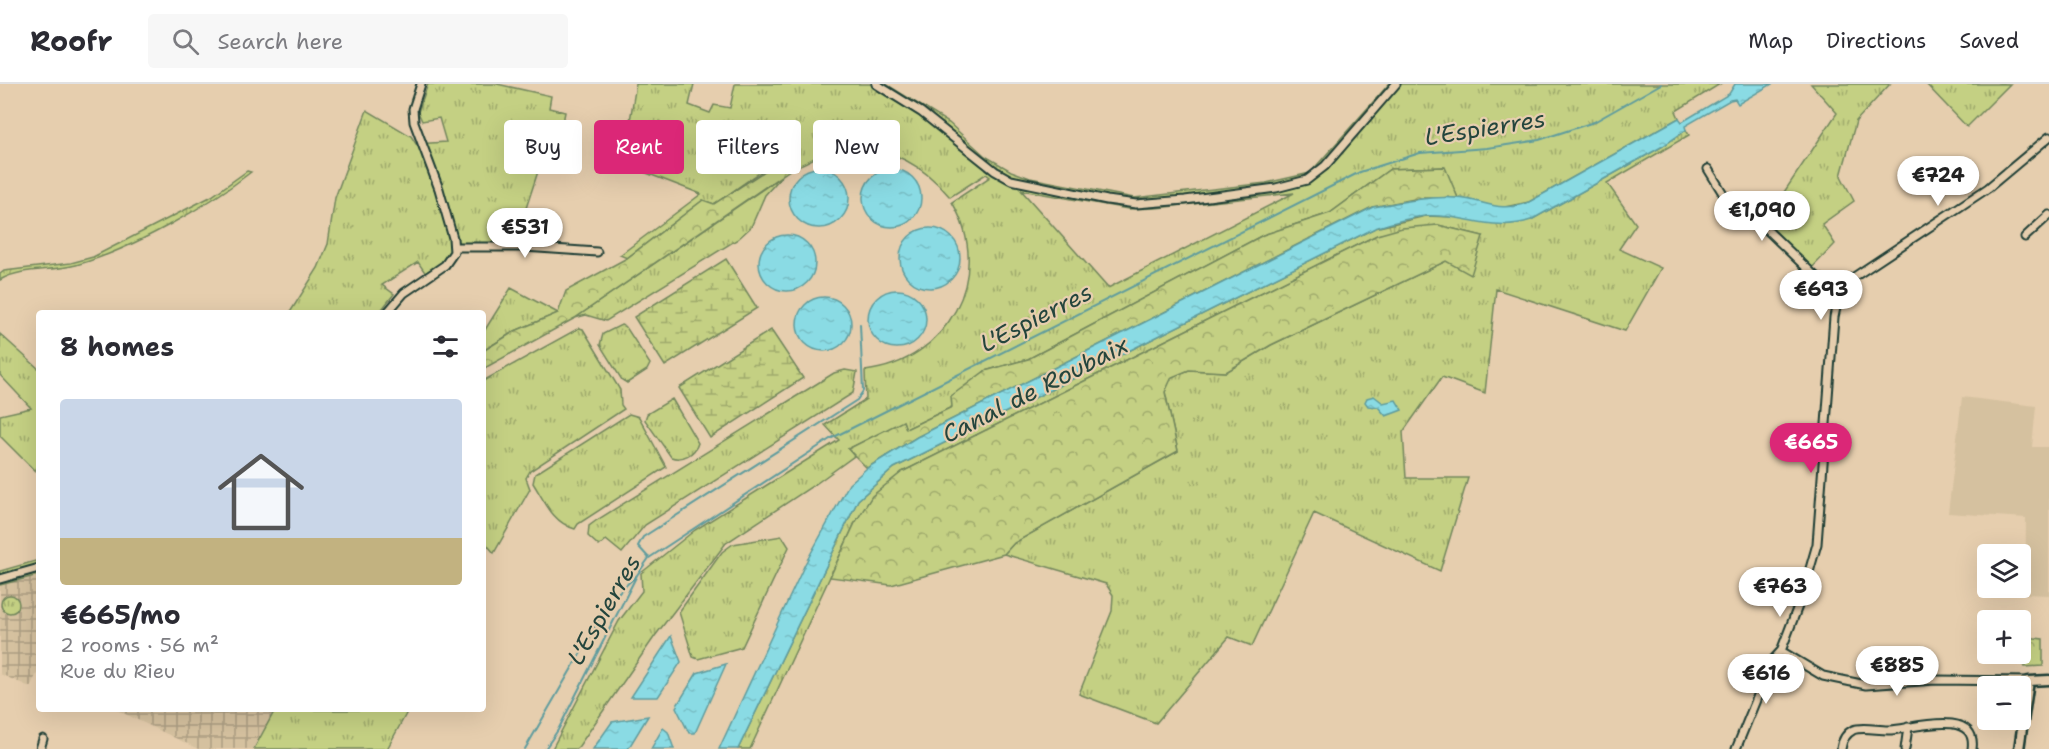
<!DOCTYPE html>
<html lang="en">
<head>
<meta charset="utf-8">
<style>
  body { margin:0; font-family:"Shantell Sans",sans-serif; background:#f7f7f7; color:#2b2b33; height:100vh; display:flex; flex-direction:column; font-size:22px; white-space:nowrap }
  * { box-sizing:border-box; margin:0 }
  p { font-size:20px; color:#7c7c81 }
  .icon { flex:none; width:33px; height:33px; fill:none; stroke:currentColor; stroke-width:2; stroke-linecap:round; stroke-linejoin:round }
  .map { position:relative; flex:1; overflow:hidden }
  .drawer { position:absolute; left:36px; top:226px; width:450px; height:402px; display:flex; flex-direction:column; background:#fff; border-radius:6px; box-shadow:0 6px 24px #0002 }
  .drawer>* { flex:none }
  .hud { position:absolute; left:504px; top:36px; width:570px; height:54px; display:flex; gap:12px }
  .fabs { position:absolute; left:1977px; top:460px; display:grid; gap:12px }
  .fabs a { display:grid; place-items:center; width:54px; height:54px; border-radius:6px; background:#fff; box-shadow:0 6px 24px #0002; font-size:30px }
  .price { position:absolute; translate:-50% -51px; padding:0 14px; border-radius:21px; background:#fff; color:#222; font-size:20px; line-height:39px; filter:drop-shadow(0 2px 3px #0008) }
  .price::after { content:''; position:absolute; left:50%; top:36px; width:18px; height:14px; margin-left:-9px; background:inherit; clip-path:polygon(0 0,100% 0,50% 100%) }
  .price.on { background:#db2777; color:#fff }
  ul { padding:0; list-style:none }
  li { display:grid; align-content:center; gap:12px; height:318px; padding:0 24px }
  li span { display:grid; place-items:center; height:186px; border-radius:6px; color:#555 }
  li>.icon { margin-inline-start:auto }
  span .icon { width:108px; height:108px; fill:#fffc; stroke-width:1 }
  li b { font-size:26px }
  h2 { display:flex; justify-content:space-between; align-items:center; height:72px; padding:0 24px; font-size:26px }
  .tag { padding:0 21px; border-radius:6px; background:#fff; box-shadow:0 6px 24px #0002; font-size:21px; line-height:54px }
  .tag.on { background:#db2777; color:#fff }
  header { display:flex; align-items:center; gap:36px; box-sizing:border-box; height:84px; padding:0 30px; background:#fff; border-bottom:2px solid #e1e1e2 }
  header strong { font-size:28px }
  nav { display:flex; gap:33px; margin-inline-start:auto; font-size:21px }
  .search { width:420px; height:54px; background:#f7f7f7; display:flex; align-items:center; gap:15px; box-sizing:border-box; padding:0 21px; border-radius:6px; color:#7c7c81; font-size:22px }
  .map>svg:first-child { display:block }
  .built { fill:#d5c19f }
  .industrial { fill:url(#industrial-grid) }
  .grass { fill:url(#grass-tufts); stroke:#72865c; stroke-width:1.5; fill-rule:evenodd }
  .forest { fill:url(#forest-crowns); stroke:#72865c; stroke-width:1.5 }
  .wetland { fill:url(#wetland-marsh); stroke:#72865c; stroke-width:1.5 }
  .water { fill:url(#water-ripples); stroke:#5f9c9e; stroke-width:1.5 }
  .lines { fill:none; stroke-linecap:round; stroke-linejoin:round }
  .stream { stroke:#5f9c9e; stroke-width:2 }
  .minor-casing { stroke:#1f3d34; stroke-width:11 }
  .tertiary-casing { stroke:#1f3d34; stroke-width:13 }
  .minor { stroke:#e6ceae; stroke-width:7 }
  .tertiary { stroke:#e6ceae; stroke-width:8 }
  .labels { text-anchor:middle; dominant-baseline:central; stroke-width:4.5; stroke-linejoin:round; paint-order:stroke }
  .water-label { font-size:24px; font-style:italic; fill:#24453d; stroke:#e6ceae }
</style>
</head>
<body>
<header>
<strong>Roofr</strong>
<div class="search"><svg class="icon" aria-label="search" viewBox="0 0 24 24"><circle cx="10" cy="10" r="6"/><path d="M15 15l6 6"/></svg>Search here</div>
<nav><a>Map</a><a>Directions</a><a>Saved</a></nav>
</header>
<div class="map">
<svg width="2049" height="665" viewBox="0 0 2049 665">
  <defs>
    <pattern id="industrial-grid" width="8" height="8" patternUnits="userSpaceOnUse" patternTransform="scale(1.5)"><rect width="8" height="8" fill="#d5c19f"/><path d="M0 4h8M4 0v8" fill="none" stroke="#ac9e82"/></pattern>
    <pattern id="grass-tufts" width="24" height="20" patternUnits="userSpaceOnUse" patternTransform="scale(1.5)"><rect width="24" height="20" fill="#c4d083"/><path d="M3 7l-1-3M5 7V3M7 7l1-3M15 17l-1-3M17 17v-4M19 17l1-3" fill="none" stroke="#9faa6c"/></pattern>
    <pattern id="forest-crowns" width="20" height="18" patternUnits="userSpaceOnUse" patternTransform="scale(1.5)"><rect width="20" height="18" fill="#c4d083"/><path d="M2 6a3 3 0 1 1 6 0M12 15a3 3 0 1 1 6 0" fill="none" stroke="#9faa6c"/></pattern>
    <pattern id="wetland-marsh" width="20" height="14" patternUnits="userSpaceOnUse" patternTransform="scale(1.5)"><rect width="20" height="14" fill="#c4d083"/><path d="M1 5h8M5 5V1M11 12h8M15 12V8" fill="none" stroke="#9faa6c"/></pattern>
    <pattern id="water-ripples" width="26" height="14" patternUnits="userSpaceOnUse" patternTransform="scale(1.5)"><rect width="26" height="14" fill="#8adbe4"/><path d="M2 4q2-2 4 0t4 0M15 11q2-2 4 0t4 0" fill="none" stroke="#77bdc4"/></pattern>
  </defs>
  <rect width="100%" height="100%" fill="#e6ceae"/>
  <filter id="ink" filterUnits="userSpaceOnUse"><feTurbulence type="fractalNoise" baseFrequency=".0167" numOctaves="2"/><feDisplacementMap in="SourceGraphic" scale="12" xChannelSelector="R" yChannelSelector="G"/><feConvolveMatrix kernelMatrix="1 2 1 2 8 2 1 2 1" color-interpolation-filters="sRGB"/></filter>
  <g filter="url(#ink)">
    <!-- built -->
    <path class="built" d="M1962 313 2036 322 2032 363H2049V511L2025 510 2026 434 1948 429Z"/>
    <!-- industrial -->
    <path class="industrial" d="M39 491V586L30 603 0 590V501Z
      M117 626H275L254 665H198Z"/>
    <!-- grass -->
    <path class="grass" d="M428 0H497L551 12 549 24 565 28 557 69H544L515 158 450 161V167L442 178 426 190 418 178 382 201 394 210 379 229 289 230 318 184 328 160 335 114 367 26 411 52 416 60 446 58 439 34 422 37 418 28Z
      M636 0H694L689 21 710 29 714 21 730 24 735 0H886L949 39 985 72 1011 87 1030 94 1134 114 1266 99 1310 89 1389 0H1720L1676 27 1679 34 1529 118 1500 124 1458 114 1444 83 1390 85 1330 129 1263 151 1028 275 985 287 952 323 906 345 903 338 848 365 854 372 817 399 726 459 655 552 579 662 576 665H552L619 537 642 507 641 489 695 446 839 356 825 341 866 315 865 287C948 277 995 191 952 118L990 93 986 90 950 113C917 74 875 55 824 70 814 73 804 81 794 83 787 85 779 79 772 82 752 91 733 109 714 120L703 116 627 174 620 171 701 110 623 80ZM1021 106 1128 125 1156 124 1294 109 1108 204Z
      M1811 0H1890L1856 37 1841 92 1854 117 1822 140 1835 160 1808 188 1762 141 1837 29Z
      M1926 0H2010L1967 43Z
      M1686 46 1689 51 1607 99 1636 140 1619 165 1661 184 1625 247 1496 205 1485 309 1442 293 1403 348 1406 394H1468L1440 487 1314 429 1252 562 1229 553 1156 639 1079 610 1112 527 1113 511 1106 500 1004 470 1014 459 1178 367 1165 308 1171 293 1189 286 1226 288 1271 261 1446 177 1483 152 1438 141 1377 151 902 388 855 439 750 665H738L858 416 894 384 1375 144 1426 132 1531 136 1663 62Z
      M247 87 251 88C208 122 129 167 76 181 51 188 23 183 0 196V190L4 187 71 179 93 173 212 112Z
      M782 92 765 111 751 143 738 155 606 237 586 231 575 234Z
      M511 204 558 229 515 247 483 267V249Z
      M621 241 626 243 650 280 647 286 627 299 622 296 600 261 603 250Z
      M579 244 583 245 620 306 621 321 624 325 530 387 526 394 530 405 494 469 483 456V297Z
      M0 250 39 285V381L35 387 0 352V331L31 324 0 291Z
      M845 286 857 288 853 309 645 441 622 469 606 456 599 462 588 452 589 442 597 436 834 289Z
      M672 315 698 359C695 370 682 377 671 373L645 336 647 330Z
      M629 330 639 333 666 383 578 440 575 445C553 439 545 418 533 399L535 390Z
      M782 452 789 463 742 563 698 575 693 573 679 528 722 468 733 460Z
      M39 476V491L0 501V487Z
      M1 520a9 9 0 1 1 18 0a9 9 0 1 1-18 0Z
      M275 626H405L406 630 387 665H254Z"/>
    <!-- forest -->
    <path class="forest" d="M774 81 794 83 575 234 483 285V267L515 247 558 229 566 207 627 174 703 116 714 120Z
      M1445 83 1458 114H1420L1372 123 917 353 867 384 848 365 903 337 906 345 952 323 951 312 985 287 1028 275 1263 151 1330 129 1390 85Z
      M1438 141 1483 152 1471 191 1446 177 1271 261 1226 288 1189 286 1172 293 1165 308 1178 367 1014 459 1004 470 891 501 830 493 855 439 872 412 902 388 1377 151 1402 144Z
      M2026 553 2043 555V582L2024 583Z"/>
    <!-- wetland -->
    <path class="wetland" d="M726 175 757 224 665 282 634 233Z
      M771 246 803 294 710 354 679 304Z"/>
    <!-- water -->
    <path class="water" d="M1735 0H1772L1738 20 1735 15 1730 16 1685 42 1686 46 1663 62 1531 136C1493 149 1463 129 1425 132 1408 134 1391 139 1375 144L894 384 858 416 738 665H719L805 480 849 400 867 384 917 353 1373 123C1401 118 1427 112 1456 114 1487 116 1496 130 1529 118L1679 34 1682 38 1687 35 1729 10Z
      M789 114a30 30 0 1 1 60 0a30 30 0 1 1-60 0Z
      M863 114a29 29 0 1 1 58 0a29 29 0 1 1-58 0Z
      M900 174a30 30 0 1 1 60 0a30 30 0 1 1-60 0Z
      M759 179a28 28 0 1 1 56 0a28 28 0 1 1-56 0Z
      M868 235a29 29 0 1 1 58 0a29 29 0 1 1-58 0Z
      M797 240a27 27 0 1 1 54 0a27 27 0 1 1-54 0Z
      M1374 312 1383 319 1396 316 1402 326 1386 332 1378 323 1368 322 1365 318 1367 314Z
      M671 552 681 578 658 613H631Z
      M726 580 695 649H689L676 623 697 589Z
      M648 632 628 665H593L612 638Z
      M663 644 668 648 674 665H651Z"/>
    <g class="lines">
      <!-- stream -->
      <path class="stream" d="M649 474 638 462 643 453 857 316 863 307 860 240
        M525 665 590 553 605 521 636 492
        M545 665 558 646 637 491 649 474 830 355 1360 88 1420 69 1487 64 1539 56 1594 38 1661 0"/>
      <defs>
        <path id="minor" d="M876 0 921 28 995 87 1011 96 1107 116 1136 120 1185 116 1276 104 1307 96 1325 82 1396 0
          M1708 85 1727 116 1762 141 1815 192 1840 205
          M2025 153 2049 131
          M454 163H524L597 168
          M386 230 404 209 445 181 454 168 453 154 439 105 414 38 413 25 421 0
          M0 495 39 484
          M1781 567 1823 592 1866 601 1935 596 2029 597
          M40 665 43 655
          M1736 665 1772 577 1781 567 1803 509 1817 460 1834 233 1840 205 1848 197 1988 104 2049 53
          M1841 665C1842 657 1845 650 1853 646 1863 642 1880 647 1891 646 1914 644 1978 624 1972 665
          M1905 665 1908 643"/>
        <path id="tertiary" d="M2019 665 2029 597 2049 596"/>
      </defs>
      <!-- minor casing -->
      <use href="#minor" class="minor-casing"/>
      <!-- tertiary casing -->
      <use href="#tertiary" class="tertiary-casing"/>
      <!-- minor -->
      <use href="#minor" class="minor"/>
      <!-- tertiary -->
      <use href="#tertiary" class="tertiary"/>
    </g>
  </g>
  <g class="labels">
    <!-- water labels -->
    <g class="water-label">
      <text transform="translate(1485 44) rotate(-9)">L'Espierres</text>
      <text transform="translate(1036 234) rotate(-27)">L'Espierres</text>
      <text transform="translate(1035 306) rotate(-27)">Canal de Roubaix</text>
      <text transform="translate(604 526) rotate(-60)">L'Espierres</text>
    </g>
  </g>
</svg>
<div class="fabs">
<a><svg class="icon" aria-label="layers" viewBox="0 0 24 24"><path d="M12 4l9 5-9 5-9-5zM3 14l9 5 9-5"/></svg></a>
<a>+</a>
<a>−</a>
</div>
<b class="price" style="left:1938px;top:123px">€724</b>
<b class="price" style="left:1762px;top:158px">€1,090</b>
<b class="price" style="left:525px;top:175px">€531</b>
<b class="price" style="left:1821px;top:237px">€693</b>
<b class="price on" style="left:1811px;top:390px">€665</b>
<b class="price" style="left:1780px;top:534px">€763</b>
<b class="price" style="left:1897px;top:613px">€885</b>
<b class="price" style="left:1766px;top:621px">€616</b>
<div class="hud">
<a class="tag">Buy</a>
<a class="tag on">Rent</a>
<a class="tag">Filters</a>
<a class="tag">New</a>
</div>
<section class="drawer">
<h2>8 homes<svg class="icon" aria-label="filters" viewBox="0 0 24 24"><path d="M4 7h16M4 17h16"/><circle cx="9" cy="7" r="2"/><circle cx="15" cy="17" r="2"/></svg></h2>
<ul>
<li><span style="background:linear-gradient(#c9d6e8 75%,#c2b280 0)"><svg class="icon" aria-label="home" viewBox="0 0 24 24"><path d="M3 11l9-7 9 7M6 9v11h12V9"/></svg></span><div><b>€665/mo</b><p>2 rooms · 56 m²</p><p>Rue du Rieu</p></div></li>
</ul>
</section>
</div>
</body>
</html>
